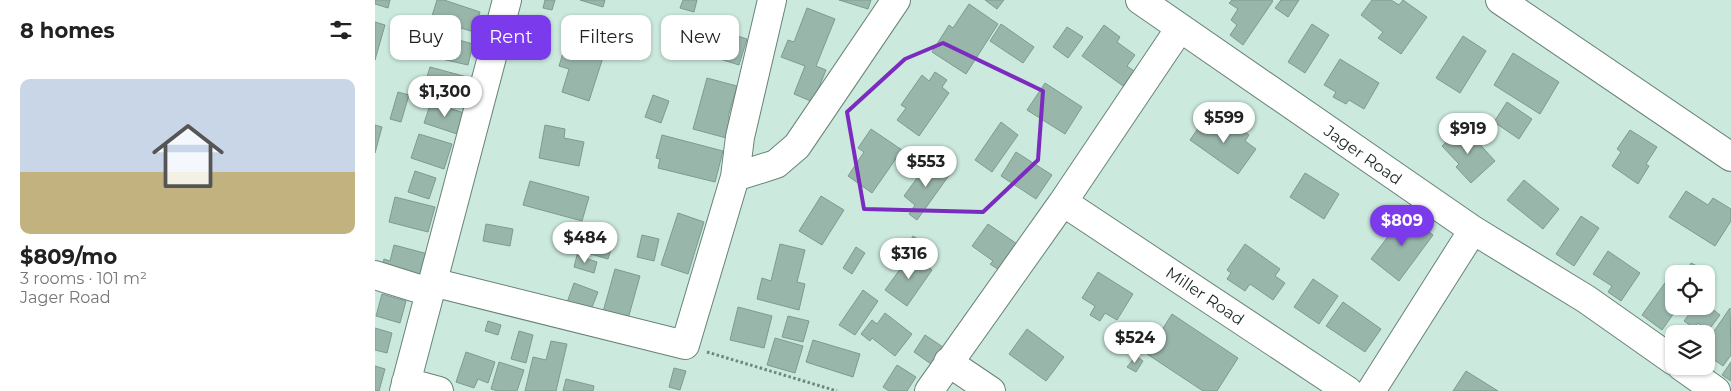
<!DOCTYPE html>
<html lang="en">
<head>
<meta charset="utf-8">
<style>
  body { margin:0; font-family:Montserrat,sans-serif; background:#f6f6f6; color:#222; height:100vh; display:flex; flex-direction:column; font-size:19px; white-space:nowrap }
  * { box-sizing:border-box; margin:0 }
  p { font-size:16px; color:#767676 }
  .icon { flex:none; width:28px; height:28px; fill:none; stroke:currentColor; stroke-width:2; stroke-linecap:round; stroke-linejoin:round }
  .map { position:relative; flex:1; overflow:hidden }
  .sheet { display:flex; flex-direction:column; background:#fff; width:375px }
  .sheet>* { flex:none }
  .guide { position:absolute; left:15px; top:15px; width:475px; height:45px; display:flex; gap:10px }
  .controls { position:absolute; left:1290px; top:265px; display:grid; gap:10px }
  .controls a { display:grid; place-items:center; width:50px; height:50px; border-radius:10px; background:#fff; box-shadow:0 1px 4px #0004; font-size:25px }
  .price { position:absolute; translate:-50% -42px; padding:0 11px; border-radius:18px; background:#fff; color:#222; font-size:16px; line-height:32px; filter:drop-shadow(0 1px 2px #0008) }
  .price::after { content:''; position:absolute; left:50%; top:30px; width:15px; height:11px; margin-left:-8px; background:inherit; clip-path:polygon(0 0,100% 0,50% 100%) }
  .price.selected { background:#7c3aed; color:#fff }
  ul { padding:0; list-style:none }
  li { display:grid; align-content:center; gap:10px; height:265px; padding:0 20px }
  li+li { border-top:1px solid #e0e0e0 }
  li span { display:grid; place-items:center; height:155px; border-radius:10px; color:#555 }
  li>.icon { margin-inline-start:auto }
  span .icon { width:90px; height:90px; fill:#fffc; stroke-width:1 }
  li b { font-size:21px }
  h2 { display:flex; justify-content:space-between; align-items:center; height:60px; padding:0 20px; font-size:21px }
  .tag { padding:0 18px; border-radius:10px; background:#fff; box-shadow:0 1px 4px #0004; font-size:18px; line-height:45px }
  .tag.selected { background:#7c3aed; color:#fff }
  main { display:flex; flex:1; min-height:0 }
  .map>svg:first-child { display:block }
  .building { fill:#99b6aa; stroke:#7f9b90 }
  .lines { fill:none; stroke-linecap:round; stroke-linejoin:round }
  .minor-casing { stroke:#688379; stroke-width:30 }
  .path { stroke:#70857d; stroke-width:3; stroke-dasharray:2.5 2.5; stroke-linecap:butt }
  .minor { stroke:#fff; stroke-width:28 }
  .marked { fill:none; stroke:#7b2cbf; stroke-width:4; stroke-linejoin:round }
  .labels { text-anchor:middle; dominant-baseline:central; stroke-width:4.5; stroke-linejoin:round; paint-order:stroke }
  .street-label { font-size:16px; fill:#1b2722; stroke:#fff }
</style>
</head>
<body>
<main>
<section class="sheet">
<h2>8 homes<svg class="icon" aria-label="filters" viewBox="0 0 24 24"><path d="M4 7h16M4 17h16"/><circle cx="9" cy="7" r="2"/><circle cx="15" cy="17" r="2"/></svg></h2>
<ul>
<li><span style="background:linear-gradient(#c9d6e8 60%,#c2b280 0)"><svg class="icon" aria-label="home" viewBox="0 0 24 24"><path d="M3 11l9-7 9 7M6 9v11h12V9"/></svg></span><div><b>$809/mo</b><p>3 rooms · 101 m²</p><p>Jager Road</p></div></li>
</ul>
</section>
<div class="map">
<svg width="1356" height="391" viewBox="0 0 1356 391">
  <rect width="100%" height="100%" fill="#cbe9dd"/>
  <!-- building -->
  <path class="building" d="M0 0H15L13 8 0 4Z
    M62 0H69L105 12 99 32 56 19Z
    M170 0H180L177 10 168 8Z
    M205 0H230L228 7Z
    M308 0H322L319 12 305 8Z
    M464 0H496L493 9Z
    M610 0H629L622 9Z
    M857 0H896L898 1 868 45 855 35 862 25 856 20 863 9 854 3Z
    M906 0H924L913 17 900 8Z
    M997 0H1016L1024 5 1028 0 1052 17 1026 54 1003 38 1008 32 986 15Z
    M594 4 623 24 591 74 557 52 574 25 578 28Z
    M432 8 460 19 441 66 451 70 438 102 419 94 430 66 406 57 413 40 419 42Z
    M0 22 10 25 0 60Z
    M626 24 659 47 648 63 615 41Z
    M937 24 954 35 930 73 913 62Z
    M729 25 745 37 742 42 760 55 752 66 759 71 748 86 707 56Z
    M692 27 708 37 693 58 678 47Z
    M343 30 372 39 364 65 335 56Z
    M59 33 98 44 93 65 53 56Z
    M1088 36 1111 51 1085 93 1061 78Z
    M213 42 231 48 214 101 187 92 194 69 184 66 191 43 211 50Z
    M1138 53 1184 82 1165 114 1119 85Z
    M965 59 1004 83 989 109 974 100 971 104 958 97 961 92 949 85Z
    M55 67 92 77 85 101 48 90Z
    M560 72 572 80 567 87 574 93 544 136 522 120 531 108 526 105 547 75 554 81Z
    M332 78 362 86 353 117 360 119 355 139 318 129Z
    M670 83 707 107 690 134 652 110Z
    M23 92 34 95 26 122 15 119Z
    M278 95 294 101 286 123 270 117Z
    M56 102 92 114 85 135 49 123Z
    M1132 102 1157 119 1144 139 1119 122Z
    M831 117 854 133 860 125 874 135 870 141 881 149 863 174 815 140Z
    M626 122 643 135 617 172 600 160Z
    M0 125 7 127 0 153Z
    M170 125 190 129 189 138 209 142 204 166 164 158Z
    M1088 126 1120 161 1096 183 1081 167 1084 164 1067 146Z
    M496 129 527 150 497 193 473 176 489 152 483 148Z
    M1255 130 1282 147 1271 164 1274 166 1263 184 1237 166 1246 152 1242 149Z
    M44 134 77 144 69 169 36 158Z
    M287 135 348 151 340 182 283 168 285 159 281 158Z
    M641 152 677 175 661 199 626 176Z
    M555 160 575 174 542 220 534 214 540 205 529 196Z
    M40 171 61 178 54 199 33 192Z
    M930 173 964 194 949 219 915 197Z
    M1149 180 1184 209 1168 229 1132 200Z
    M155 181 214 197 207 221 148 205Z
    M1311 191 1333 205 1338 198 1356 209V221L1340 246 1294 217Z
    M446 196 469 210 447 245 424 231Z
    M20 197 60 207 53 232 14 222Z
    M303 213 329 222 313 274 286 265Z
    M1030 214 1058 235 1024 281 996 259Z
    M1206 216 1224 228 1199 266 1181 254Z
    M111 224 138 229 135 246 108 241Z
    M613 224 645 246 627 272 615 264 618 261 597 246Z
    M212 228 240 237 233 259 205 251Z
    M267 235 284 239 279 261 262 257Z
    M538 236 549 243 542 255 531 248Z
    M405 244 430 250 422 282 430 284 424 310 382 299 387 278 396 281Z
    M870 244 905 269 900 276 910 283 898 300 875 284 870 291 852 279 856 273 852 270Z
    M19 245 53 254 46 280 6 269 9 259 15 261Z
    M481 247 490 253 477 274 468 268Z
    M1233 251 1265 273 1246 301 1233 292 1237 286 1218 274Z
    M536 254 557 270 532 306 510 290Z
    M202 255 222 262 219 273 199 267Z
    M1316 263 1330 270 1328 274H1311Z
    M240 269 265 276 251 326 226 319Z
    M723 272 758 294 742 320 730 313 725 321 715 315 720 306 707 298Z
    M1297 273 1299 275V306H1304L1287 330 1267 315Z
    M938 279 963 296 944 324 919 307Z
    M199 283 223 292 212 320 189 311Z
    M488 290 503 301 480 335 464 325Z
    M7 294 31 301 25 323 1 316Z
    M968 302 1006 329 990 352 951 326Z
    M1331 304 1345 315 1333 331 1323 323 1319 328 1309 321 1320 306H1331Z
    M363 307 397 316 389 348 355 340Z
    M1355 308 1356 355 1348 366 1331 354V343Z
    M510 313 537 334 520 356 497 338 495 341 486 334 497 320 502 324Z
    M797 314 863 358 842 391H828L772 354Z
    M413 316 434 321 428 342 407 337Z
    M113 321 126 325 123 335 110 331Z
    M0 328 17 333 12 353 0 350Z
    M652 329 689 357 671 381 634 354Z
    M144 331 158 335 151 363 136 359Z
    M550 335 568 347 556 364 539 352Z
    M400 338 428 346 420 373 392 365Z
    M438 340 485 354 478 377 431 362Z
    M176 341 192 344 181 391H150L158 357 171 360Z
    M91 352 120 362 113 383 103 379 99 388 81 382Z
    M761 356 768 361 761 372 752 367Z
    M124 362 149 370 142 391H123L116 389Z
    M1356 362V381L1347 375Z
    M522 365 541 377 532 391H514L508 387Z
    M0 366 10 369 4 391H0Z
    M299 368 311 371 305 390 294 387Z
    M1091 371 1123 391H1078Z
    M191 379 219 386 218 391H188Z"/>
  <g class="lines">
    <defs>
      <path id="minor" d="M765 0 1098 230 1211 299 1299 361
        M1125 0 1356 157
        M360 177 401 164 422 146 521 0
        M688 202 973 391
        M0 275 54 292
        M57 282 310 345 360 177 365 137 397 0
        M573 362 616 391
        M1306 366 1341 391
        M31 382 64 391
        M29 391 132 0
        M554 391 688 202 805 28
        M996 391 1098 230"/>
    </defs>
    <!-- minor casing -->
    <use href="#minor" class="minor-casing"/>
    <!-- path -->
    <path class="path" d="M332 352 462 391"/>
    <!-- minor -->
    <use href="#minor" class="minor"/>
  </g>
  <!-- marked area -->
  <path class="marked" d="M568 43 668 91 663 160 608 212 489 209 472 112 530 59Z"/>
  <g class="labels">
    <!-- street labels -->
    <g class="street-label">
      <text transform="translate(988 155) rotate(35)">Jager Road</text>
      <text transform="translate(830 296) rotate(34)">Miller Road</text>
    </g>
  </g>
</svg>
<div class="controls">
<a><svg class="icon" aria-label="locate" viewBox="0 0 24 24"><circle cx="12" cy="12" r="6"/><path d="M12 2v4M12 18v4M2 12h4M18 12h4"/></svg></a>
<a><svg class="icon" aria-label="layers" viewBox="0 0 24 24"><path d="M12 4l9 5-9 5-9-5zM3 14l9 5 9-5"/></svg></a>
</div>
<b class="price" style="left:70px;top:118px">$1,300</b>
<b class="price" style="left:849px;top:144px">$599</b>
<b class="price" style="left:1093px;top:155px">$919</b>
<b class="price" style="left:551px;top:188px">$553</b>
<b class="price selected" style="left:1027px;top:247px">$809</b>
<b class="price" style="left:210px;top:264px">$484</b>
<b class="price" style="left:534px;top:280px">$316</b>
<b class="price" style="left:760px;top:364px">$524</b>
<div class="guide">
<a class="tag">Buy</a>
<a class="tag selected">Rent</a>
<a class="tag">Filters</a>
<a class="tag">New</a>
</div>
</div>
</main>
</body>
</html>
